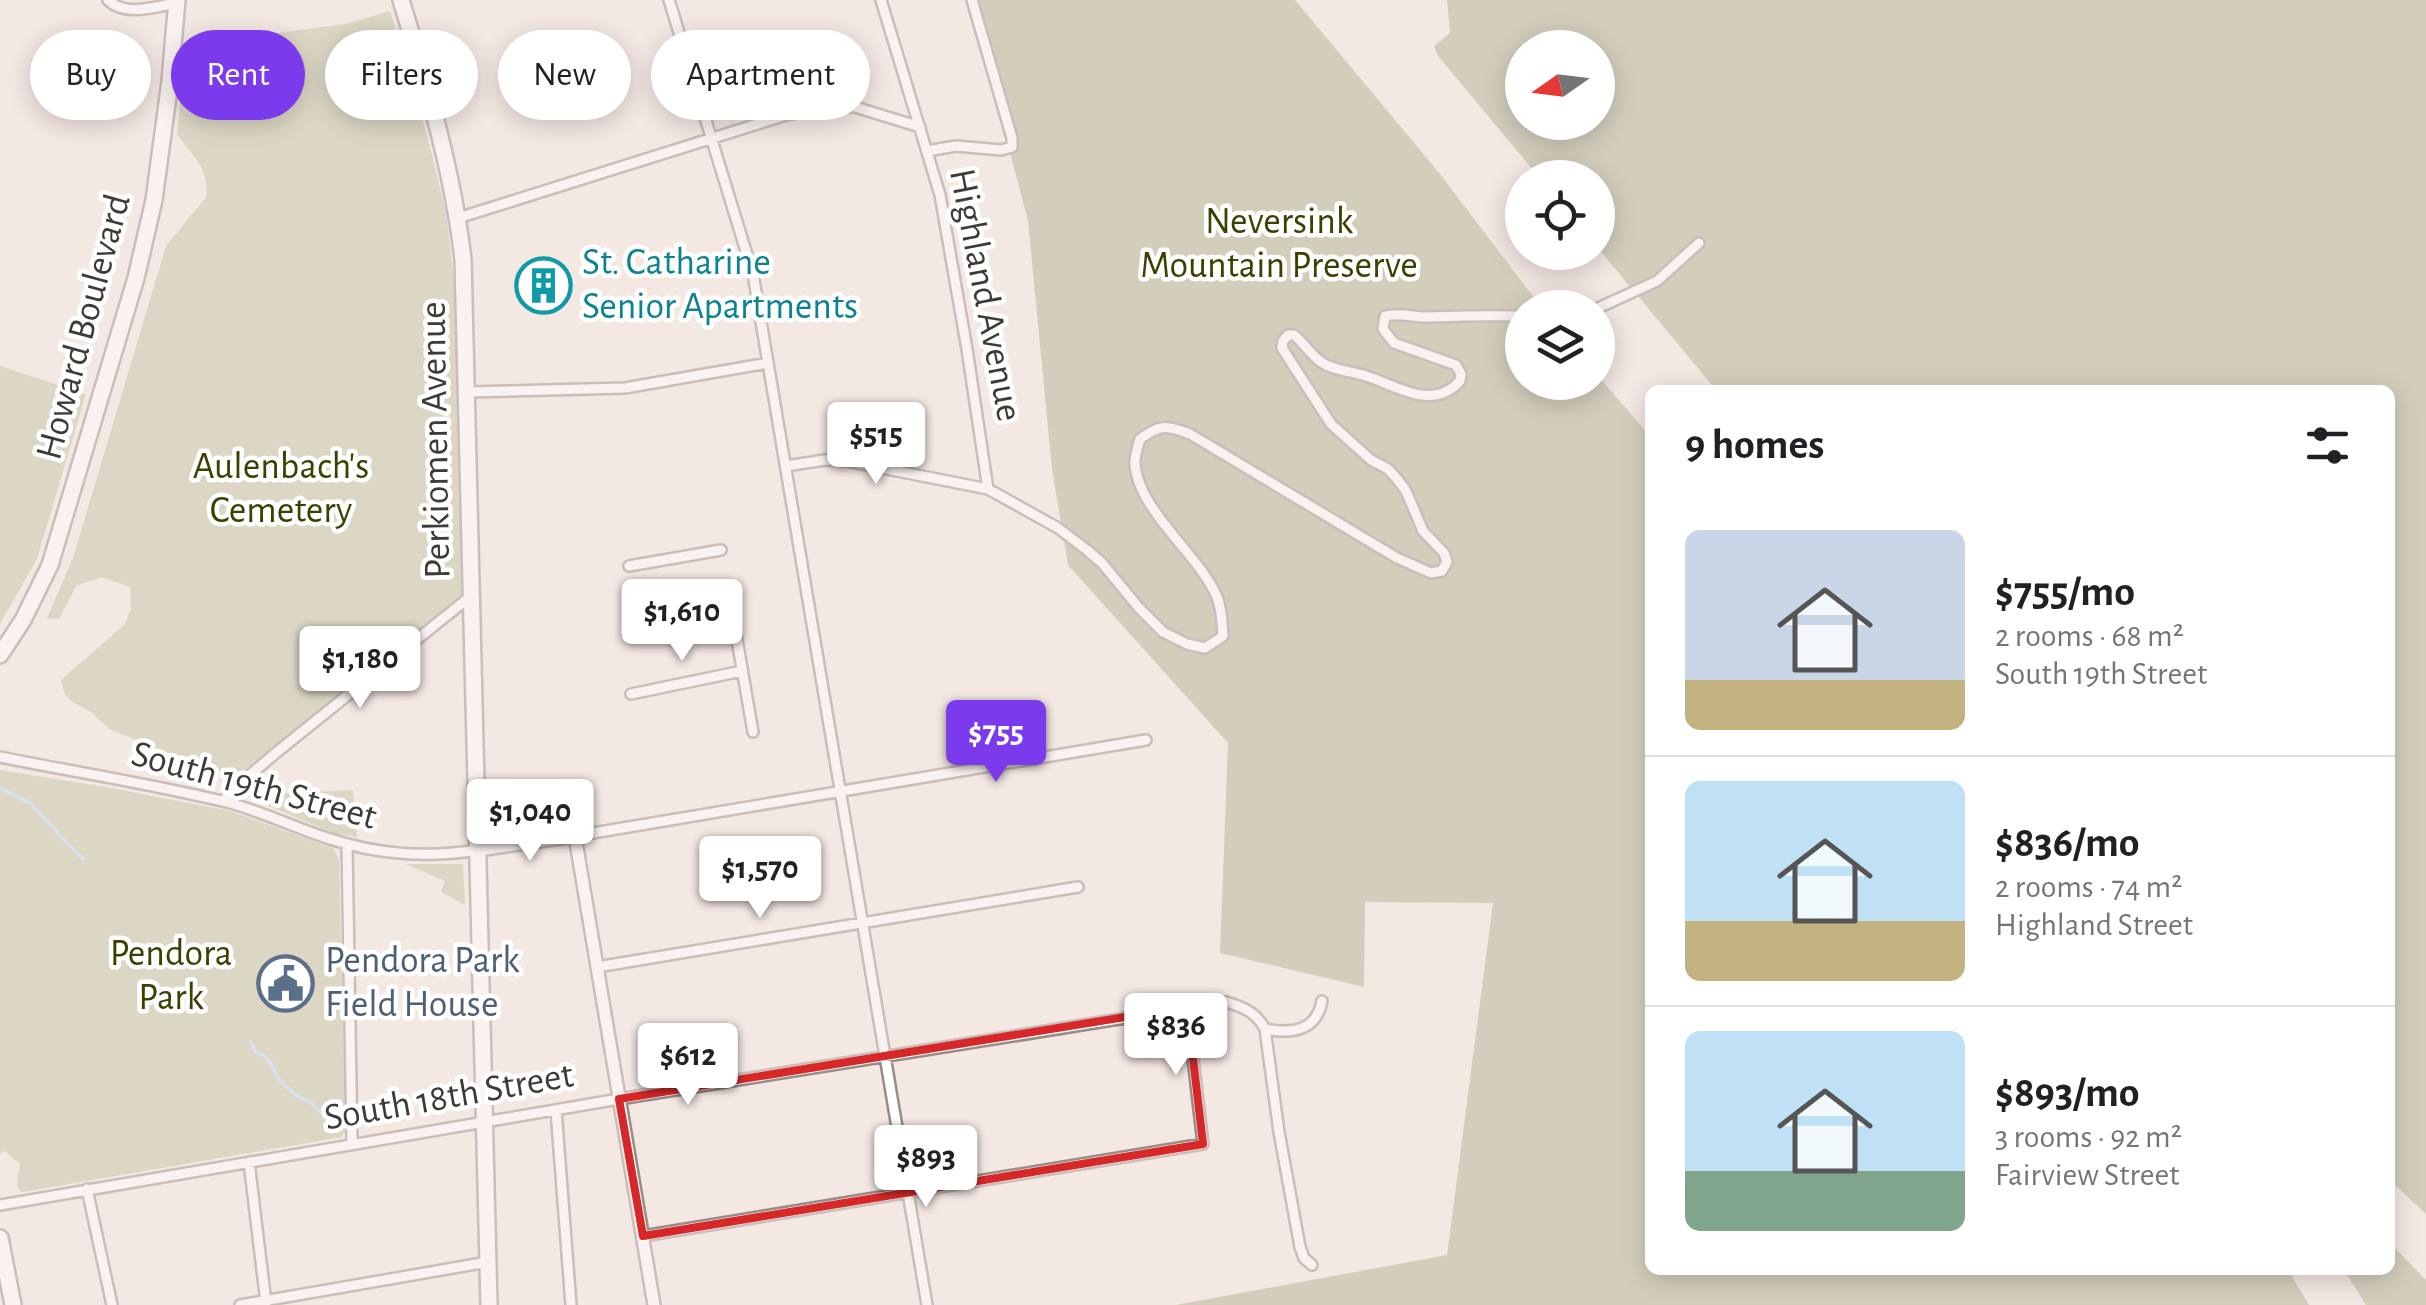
<!DOCTYPE html>
<html lang="en">
<head>
<meta charset="utf-8">
<style>
  body { margin:0; font-family:"Alegreya Sans",sans-serif; background:#f2f2f2; color:#202124; height:100vh; display:flex; flex-direction:column; font-size:38px; white-space:nowrap }
  * { box-sizing:border-box; margin:0 }
  p { font-size:32px; color:#757577 }
  .icon { flex:none; width:55px; height:55px; fill:none; stroke:currentColor; stroke-width:2; stroke-linecap:round; stroke-linejoin:round }
  .map { position:relative; flex:1; overflow:hidden }
  .panel { position:absolute; left:1645px; top:385px; width:750px; height:890px; display:flex; flex-direction:column; background:#fff; border-radius:15px; box-shadow:0 5px 25px #0003 }
  .panel>* { flex:none }
  .top-card { position:absolute; left:30px; top:30px; width:950px; height:90px; display:flex; gap:20px }
  .needle { width:65px; rotate:256deg }
  .controls { position:absolute; left:1505px; top:30px; display:grid; gap:20px }
  .controls a { display:grid; place-items:center; width:110px; height:110px; border-radius:50%; background:#fff; box-shadow:0 5px 25px #0003; font-size:50px }
  .price { position:absolute; translate:-50% -85px; padding:0 22px; border-radius:10px; background:#fff; color:#222; font-size:32px; line-height:65px; filter:drop-shadow(0 2px 5px #0008) }
  .price::after { content:''; position:absolute; left:50%; top:60px; width:30px; height:22px; margin-left:-15px; background:inherit; clip-path:polygon(0 0,100% 0,50% 100%) }
  .price.current { background:#7c3aed; color:#fff }
  ul { padding:0; list-style:none }
  li { display:flex; align-items:center; gap:30px; height:250px; padding:0 40px }
  li+li { border-top:2px solid #e0e0e0 }
  li span { display:grid; place-items:center; flex:none; width:280px; height:200px; border-radius:15px; color:#555 }
  li>.icon { margin-inline-start:auto }
  span .icon { width:120px; height:120px; fill:#fffc; stroke-width:1 }
  li b { font-size:42px }
  h2 { display:flex; justify-content:space-between; align-items:center; height:120px; padding:0 40px; font-size:42px }
  .pill { padding:0 35px; border-radius:45px; background:#fff; box-shadow:0 5px 25px #0003; font-size:35px; line-height:90px }
  .pill.current { background:#7c3aed; color:#fff }
  .map>svg:first-child { display:block }
  .green { fill:#bec4a1 }
  .forest { fill:#aab08c; fill-rule:evenodd }
  .lines { fill:none; stroke-linecap:round; stroke-linejoin:round }
  .stream { stroke:#b7d8f1; stroke-width:4 }
  .minor-casing { stroke:#978c87; stroke-width:14 }
  .tertiary-casing { stroke:#978c87; stroke-width:16 }
  .primary-casing { stroke:#978c87; stroke-width:20 }
  .minor { stroke:#fff; stroke-width:9 }
  .tertiary { stroke:#fff; stroke-width:11 }
  .primary { stroke:#fff; stroke-width:15 }
  .marked { fill:none; stroke:#d62828; stroke-width:8; stroke-linejoin:round }
  .labels { text-anchor:middle; dominant-baseline:central; stroke-width:9; stroke-linejoin:round; paint-order:stroke }
  .park-label { font-size:38px; fill:#3b4101; stroke:#fff }
  .culture-label { font-size:38px; fill:#0d838f; stroke:#fff; text-anchor:start }
  .street-label { font-size:38px; fill:#3e3a37; stroke:#fff }
  .service-label { font-size:38px; fill:#4e5e75; stroke:#fff; text-anchor:start }
</style>
</head>
<body>
<div class="map">
<svg width="2426" height="1305" viewBox="0 0 2426 1305">
  <rect width="100%" height="100%" fill="#f4e8e3"/>
  <!-- green -->
  <path class="green" d="M390 11 428 139 446 212 455 288 463 593 460 599 229 782 207 768 109 729 91 712 74 703 65 695 61 680 125 624 131 608 130 587 101 577 76 586 59 619 47 618 73 558 166 246 206 197C210 170 193 155 177 135L185 51 196 43 346 24Z
    M0 366 86 394 37 559 0 624Z
    M0 770 106 787 230 811 333 848 339 859 345 1129 342 1137 23 1192 19 1190 17 1183 20 1164 5 1151 0 1154Z
    M353 790 357 837 333 833 243 795Z
    M406 864H463L465 905 441 892 445 881Z"/>
  <!-- forest -->
  <path class="forest" d="M970 0H1295L1440 174 1541 307 1522 308V382H1598V376L1650 436V1270H2288L2309 1305H1176L1447 1255 1493 903 1365 902 1364 987 1220 953 1228 743 1068 565 1052 469 1028 221Z
    M1447 0H2426V1214L2390 1180V390H1716L1598 248V178L1539 177 1438 56 1434 46 1450 33ZM1522 48H1598V122H1522Z
    M2390 1243 2426 1280V1305H2366L2344 1270H2390Z"/>
  <g class="lines">
    <!-- stream -->
    <path class="stream" d="M0 788 31 804 83 859
      M250 1042 256 1052 264 1056 272 1066 279 1080 296 1095 312 1103 332 1122"/>
    <defs>
      <path id="minor" d="M108 0C125 17 155 7 176 3
        M669 0 753 274 927 1305
        M881 0 940 195 967 349 988 489
        M927 151 956 146 1001 150 1012 147V138L972 0
        M458 218 786 115 833 106 855 107 920 127
        M1598 308 1657 281 1699 243
        M467 392 625 388 768 363
        M786 466 825 460 846 461 988 489 1058 528 1087 550 1102 563 1139 608 1163 632 1187 644 1205 648 1223 636C1222 623 1222 609 1217 597 1199 554 1136 509 1135 462 1135 454 1138 446 1140 439 1160 424 1167 425 1190 434L1397 558 1431 573 1442 571 1447 562 1444 553 1423 531 1406 491 1398 480 1388 469 1371 460 1331 424 1282 348 1283 341 1288 335H1294C1304 343 1311 355 1321 362 1334 371 1352 371 1366 376 1396 385 1432 412 1460 381L1461 374 1456 365 1394 343 1383 329 1385 316C1399 312 1411 317 1425 317 1458 316 1490 315 1522 316
        M629 566 721 550
        M732 611 753 732
        M631 694 742 671
        M0 757C75 772 152 784 226 802 261 811 293 827 327 838 378 855 426 858 479 850
        M223 801 238 785 277 752 471 596
        M575 836 1146 740
        M347 844 352 1144
        M597 967 1078 887
        M1265 1029C1291 1034 1316 1032 1322 1001
        M556 1110 571 1305
        M249 1162 266 1303
        M87 1189 112 1305
        M0 1205 619 1099 1226 1002C1243 1007 1256 1012 1265 1029L1279 1132 1300 1247 1304 1258 1312 1265
        M643 1236 1203 1144 1187 1007
        M240 1305 488 1262"/>
      <path id="tertiary" d="M479 850 575 836 654 1305"/>
      <path id="primary" d="M401 0C427 85 453 171 463 260L489 1305
        M0 655 23 620 50 565 136 278 154 200 170 81 177 0
        M0 1238 13 1305"/>
    </defs>
    <!-- minor casing -->
    <use href="#minor" class="minor-casing"/>
    <!-- tertiary casing -->
    <use href="#tertiary" class="tertiary-casing"/>
    <!-- primary casing -->
    <use href="#primary" class="primary-casing"/>
    <!-- minor -->
    <use href="#minor" class="minor"/>
    <!-- tertiary -->
    <use href="#tertiary" class="tertiary"/>
    <!-- primary -->
    <use href="#primary" class="primary"/>
  </g>
  <!-- marked area -->
  <path d="M0 0H2426V1305H0ZM1187 1007 1203 1144 643 1236 619 1099Z" fill="#f4e8e3" fill-opacity=".55" fill-rule="evenodd"/>
  <path class="marked" d="M1187 1007 1203 1144 643 1236 619 1099Z"/>
  <!-- icons -->
  <defs>
    <symbol id="building-ring" viewBox="-11 -11 22 22"><circle r="9.5" fill="#fff" stroke="#0f9aa8" stroke-width="1.5"/><path d="M-4-6H4V6H1V3H-1V6H-4ZM-2.5-4.3h1.7v1.8h-1.7ZM.8-4.3h1.7v1.8H.8ZM-2.5-1h1.7V.8h-1.7ZM.8-1h1.7V.8H.8Z" fill="#0f9aa8"/></symbol>
    <symbol id="civic-ring" viewBox="-11 -11 22 22"><circle r="9.5" fill="#fff" stroke="#5c6f8a" stroke-width="1.5"/><path d="M-.6-6.5H3V-4.5H.6V-3L4-1V1h2V6H-6V1h2V-1L-.6-3ZM-1.2 2.5V6h2.4V2.5Z" fill="#5c6f8a"/></symbol>
  </defs>
  <g fill-rule="evenodd">
    <use href="#building-ring" x="512" y="254" width="63" height="63"/>
    <use href="#civic-ring" x="254" y="952" width="63" height="63"/>
  </g>
  <g class="labels">
    <!-- park labels -->
    <g class="park-label">
      <text x="1279" y="222">Neversink<tspan x="1279" dy="44">Mountain Preserve</tspan></text>
      <text x="281" y="467">Aulenbach's<tspan x="281" dy="44">Cemetery</tspan></text>
      <text x="171" y="954">Pendora<tspan x="171" dy="44">Park</tspan></text>
    </g>
    <!-- culture labels -->
    <g class="culture-label">
      <text x="582" y="263">St. Catharine<tspan x="582" dy="44">Senior Apartments</tspan></text>
    </g>
    <!-- street labels -->
    <g class="street-label">
      <text transform="translate(985 295) rotate(79)">Highland Avenue</text>
      <text transform="translate(84 327) rotate(-75)">Howard Boulevard</text>
      <text transform="translate(436 440) rotate(-91)">Perkiomen Avenue</text>
      <text transform="translate(254 786) rotate(15)">South 19th Street</text>
      <text transform="translate(449 1097) rotate(-10)">South 18th Street</text>
    </g>
    <!-- service labels -->
    <g class="service-label">
      <text x="325" y="961">Pendora Park<tspan x="325" dy="44">Field House</tspan></text>
    </g>
  </g>
</svg>
<div class="controls">
<a><svg class="needle" viewBox="-14 -14 28 28"><path d="M0-13l5 13h-10z" fill="#e53935"/><path d="M0 13l5-13h-10z" fill="#757577"/></svg></a>
<a><svg class="icon" aria-label="locate" viewBox="0 0 24 24"><circle cx="12" cy="12" r="6"/><path d="M12 2v4M12 18v4M2 12h4M18 12h4"/></svg></a>
<a><svg class="icon" aria-label="layers" viewBox="0 0 24 24"><path d="M12 4l9 5-9 5-9-5zM3 14l9 5 9-5"/></svg></a>
</div>
<b class="price" style="left:876px;top:487px">$515</b>
<b class="price" style="left:682px;top:664px">$1,610</b>
<b class="price" style="left:360px;top:711px">$1,180</b>
<b class="price current" style="left:996px;top:785px">$755</b>
<b class="price" style="left:530px;top:864px">$1,040</b>
<b class="price" style="left:760px;top:921px">$1,570</b>
<b class="price" style="left:1176px;top:1078px">$836</b>
<b class="price" style="left:688px;top:1108px">$612</b>
<b class="price" style="left:926px;top:1210px">$893</b>
<div class="top-card">
<a class="pill">Buy</a>
<a class="pill current">Rent</a>
<a class="pill">Filters</a>
<a class="pill">New</a>
<a class="pill">Apartment</a>
</div>
<section class="panel">
<h2>9 homes<svg class="icon" aria-label="filters" viewBox="0 0 24 24"><path d="M4 7h16M4 17h16"/><circle cx="9" cy="7" r="2"/><circle cx="15" cy="17" r="2"/></svg></h2>
<ul>
<li><span style="background:linear-gradient(#c9d6e8 75%,#c2b280 0)"><svg class="icon" aria-label="home" viewBox="0 0 24 24"><path d="M3 11l9-7 9 7M6 9v11h12V9"/></svg></span><div><b>$755/mo</b><p>2 rooms · 68 m²</p><p>South 19th Street</p></div></li>
<li><span style="background:linear-gradient(#bfe0f5 70%,#c2b280 0)"><svg class="icon" aria-label="home" viewBox="0 0 24 24"><path d="M3 11l9-7 9 7M6 9v11h12V9"/></svg></span><div><b>$836/mo</b><p>2 rooms · 74 m²</p><p>Highland Street</p></div></li>
<li><span style="background:linear-gradient(#bfe0f5 70%,#7fa58c 0)"><svg class="icon" aria-label="home" viewBox="0 0 24 24"><path d="M3 11l9-7 9 7M6 9v11h12V9"/></svg></span><div><b>$893/mo</b><p>3 rooms · 92 m²</p><p>Fairview Street</p></div></li>
</ul>
</section>
</div>
</body>
</html>
